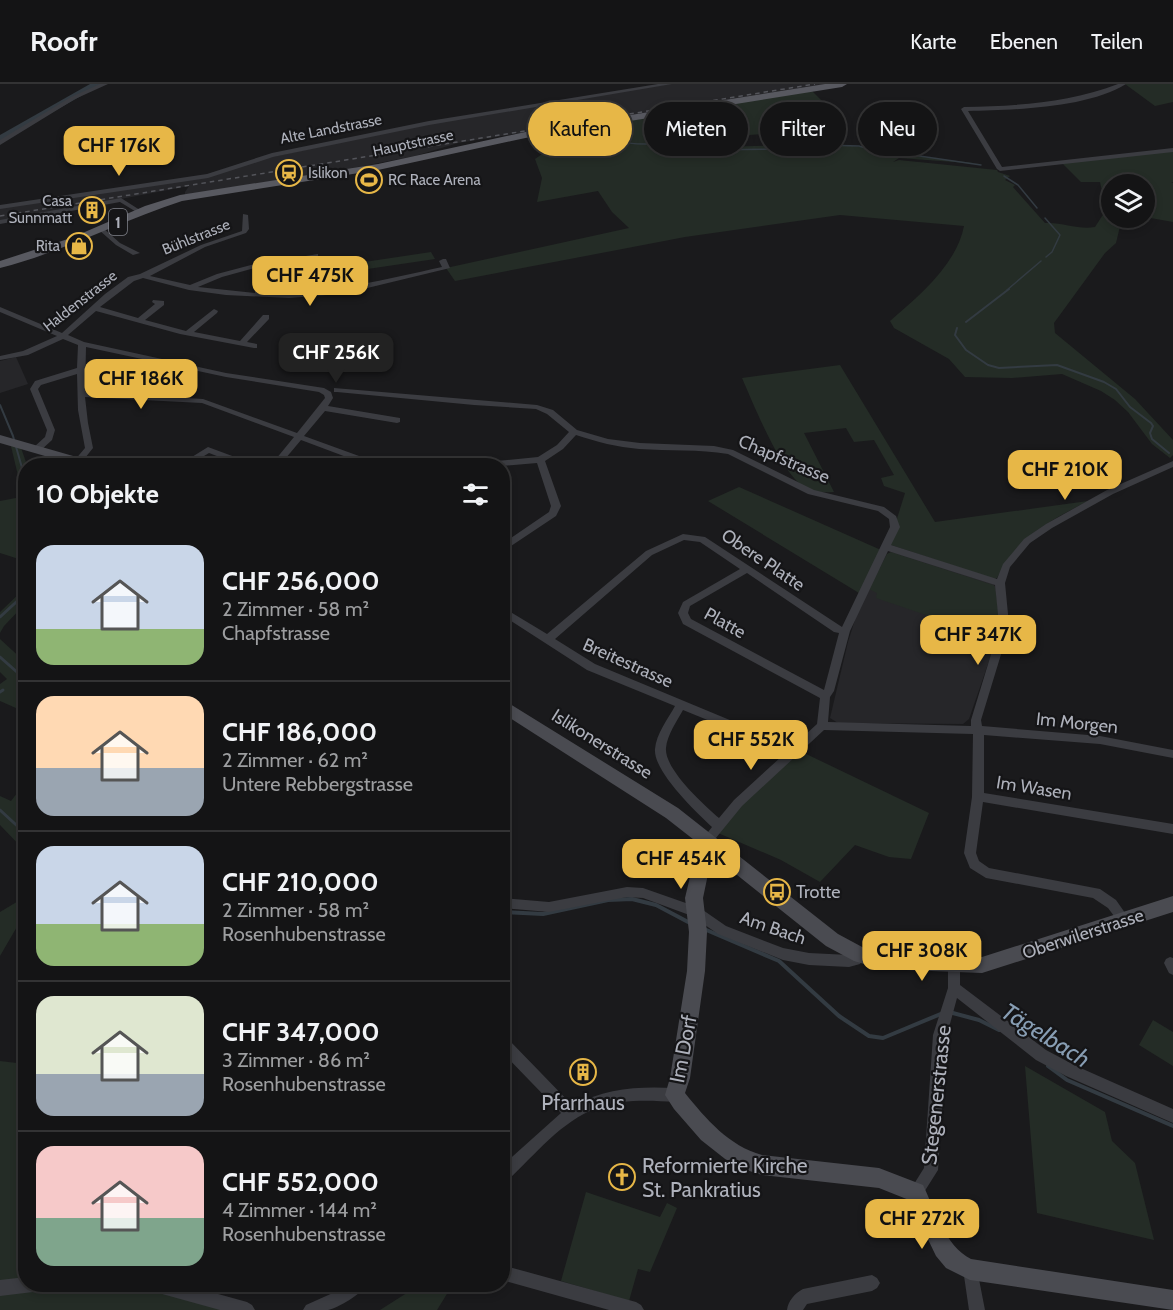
<!DOCTYPE html>
<html lang="de">
<head>
<meta charset="utf-8">
<style>
  body { margin:0; font-family:Cabin,sans-serif; background:#212122; color:#f1f3f6; height:100vh; display:flex; flex-direction:column; font-size:22px; white-space:nowrap }
  * { box-sizing:border-box; margin:0 }
  p { font-size:20px; color:#9d9ea0 }
  .icon { flex:none; width:33px; height:33px; fill:none; stroke:currentColor; stroke-width:2; stroke-linecap:round; stroke-linejoin:round }
  .map { position:relative; flex:1; overflow:hidden }
  .panel { position:absolute; left:18px; top:374px; width:492px; height:834px; display:flex; flex-direction:column; background:#141415; border-radius:24px; box-shadow:0 3px 9px #0003,0 0 0 2px #333334 }
  .panel>* { flex:none }
  .hud { position:absolute; left:528px; top:18px; width:555px; height:54px; display:flex; gap:12px }
  .tools { position:absolute; left:1101px; top:90px; display:grid; gap:12px }
  .tools a { display:grid; place-items:center; width:54px; height:54px; border-radius:50%; background:#141415; box-shadow:0 3px 9px #0003,0 0 0 2px #333334; font-size:30px }
  .price { position:absolute; translate:-50% -51px; padding:0 14px; border-radius:12px; background:#e7b747; color:#111; font-size:20px; line-height:39px; filter:drop-shadow(0 2px 3px #0008) }
  .price::after { content:''; position:absolute; left:50%; top:36px; width:18px; height:14px; margin-left:-9px; background:inherit; clip-path:polygon(0 0,100% 0,50% 100%) }
  .price.current { background:#222; color:#fff }
  ul { padding:0; list-style:none }
  li { display:flex; align-items:center; gap:18px; height:150px; padding:0 18px }
  li+li { border-top:2px solid #333334 }
  li span { display:grid; place-items:center; flex:none; width:168px; height:120px; border-radius:18px; color:#555 }
  li>.icon { margin-inline-start:auto }
  span .icon { width:72px; height:72px; fill:#fffc; stroke-width:1 }
  li b { font-size:26px }
  h2 { display:flex; justify-content:space-between; align-items:center; height:72px; padding:0 18px; font-size:26px }
  .tag { padding:0 21px; border-radius:27px; background:#141415; box-shadow:0 3px 9px #0003,0 0 0 2px #333334; font-size:21px; line-height:54px }
  .tag.current { background:#e7b747; color:#111 }
  header { display:flex; align-items:center; gap:36px; box-sizing:border-box; height:84px; padding:0 30px; background:#141415; border-bottom:2px solid #333334 }
  header strong { font-size:28px }
  nav { display:flex; gap:33px; margin-inline-start:auto; font-size:21px }
  .map>svg:first-child { display:block }
  .built { fill:#262629 }
  .green { fill:#242c26 }
  .lines { fill:none; stroke-linecap:round; stroke-linejoin:round }
  .stream-far3 { stroke:#333b42; stroke-width:1.5 }
  .stream-far2 { stroke:#333b42; stroke-width:2 }
  .stream-far1 { stroke:#333b42; stroke-width:3 }
  .stream { stroke:#333b42; stroke-width:4 }
  .river { fill:#333b42; fill-rule:evenodd }
  .street { fill:#3b3c41; fill-rule:evenodd }
  .secondary { fill:#4a4b51; fill-rule:evenodd }
  .primary { fill:#585960; fill-rule:evenodd }
  .rail { stroke:#53545a; stroke-width:1.5; stroke-dasharray:4.5 4; stroke-linecap:butt }
  .labels { text-anchor:middle; dominant-baseline:central; stroke-width:4.5; stroke-linejoin:round; paint-order:stroke }
  .far-street-label { font-size:15px; fill:#aeb1bb; stroke:#151517 }
  .far-poi-label { font-size:15px; fill:#aeb1bb; stroke:#151517; text-anchor:start }
  .shield { fill:#151517; stroke:#80828a; stroke-width:1.5 }
  .shield-label { font-size:16px; font-weight:bold; fill:#aeb1bb }
  .street-label { font-size:18px; fill:#aeb1bb; stroke:#151517 }
  .poi-label { font-size:18px; fill:#aeb1bb; stroke:#151517; text-anchor:start }
  .near-street-label { font-size:21px; fill:#aeb1bb; stroke:#151517 }
  .near-poi-label { font-size:21px; fill:#aeb1bb; stroke:#151517 }
  .near-water-label { font-size:24px; font-style:italic; fill:#879db3; stroke:#151517 }
</style>
</head>
<body>
<header>
<strong>Roofr</strong>
<nav><a>Karte</a><a>Ebenen</a><a>Teilen</a></nav>
</header>
<div class="map">
<svg width="1173" height="1226" viewBox="0 0 1173 1226">
  <rect width="100%" height="100%" fill="#1a1a1c"/>
  <!-- built -->
  <path class="built" d="M669 0H828L458 59 415 72 342 86 185 111V108L189 102 0 138V123L207 92 245 79 434 38Z
    M16 273 28 300 0 309V277Z
    M895 468 993 500 996 503 998 551 969 635 963 640 838 639 830 634 848 558 859 523 887 470Z"/>
  <!-- green -->
  <path class="green" d="M1125 0H1173V18L1155 22Z
    M812 7 833 28 819 29 821 36 809 47 688 55 682 64 822 60 868 63 883 68 982 80 899 74 893 78 899 76 997 86 998 88 1010 92 1005 96 1015 101 1013 103 1045 139C1063 138 1078 146 1095 143L1106 126 1100 98H1081L1062 79 1173 67V98L1171 99H1173V138L1145 133 1144 100H1112V134H1122L1116 159 1105 169 1054 239 1055 249 1135 315 1173 356V371L1170 374 1152 360 1128 328 1115 316 1101 307 1062 290 1012 294 965 293 949 275 894 244 890 237C919 212 957 180 964 142L840 131 685 153 455 197 446 184 629 144 612 128 598 107 537 118 542 94 535 75 558 59 538 54 600 43 601 41Z
    M431 168 435 175 334 190 331 183Z
    M840 281 935 438 1088 417C1048 438 1018 452 997 494L994 495 891 461 890 457 905 409 884 402 881 394 894 391 874 356 854 358 846 344 804 349 834 408C823 409 813 408 803 402 781 389 753 319 742 294Z
    M10 358 20 361 27 381 25 421Z
    M739 403 881 466 859 509 708 417Z
    M21 413 25 430V477L0 469V417Z
    M891 468 993 501 995 503 999 531 998 550 929 546 926 531 876 514 877 509 869 505 887 470Z
    M25 504V520L4 542 0 549V528Z
    M0 555 25 578V628L0 617V600L7 595 0 588Z
    M800 667 929 729 911 775 889 773 855 761 820 798 781 776 718 749 737 724Z
    M25 699V767L0 741V712L11 717Z
    M25 813V829L0 872V828Z
    M1153 936 1173 948V982L1139 961Z
    M0 977 25 980 26 1200H155L247 1226H0Z
    M1025 982 1105 1028 1112 1057 1135 1079 1154 1156 1037 1129Z
    M586 1108 660 1133 667 1119 677 1124 650 1188 638 1185 629 1217 561 1197Z
    M421 1200H453L437 1226H380Z"/>
  <g class="lines">
    <!-- stream-far3 -->
    <path class="stream-far3" d="M592 52C617 58 641 63 667 58L674 70 697 69 702 66 782 65 822 61 859 62 882 69 892 68 981 81
      M1004 92 1018 101 1037 124
      M1045 134 1060 151 1052 168 1046 173
      M1007 206 1041 177"/>
    <!-- stream-far2 -->
    <path class="stream-far2" d="M966 238 1009 205
      M957 244 955 251 966 266 988 281 999 284 1057 281 1104 298 1116 305 1130 323 1151 339 1153 342 1150 349 1152 355 1169 369
      M0 321 13 352 26 398"/>
    <!-- stream-far1 -->
    <path class="stream-far1" d="M0 533 26 509
      M0 573 26 596
      M0 608 3 606
      M0 726 26 750"/>
    <!-- stream -->
    <path class="stream" d="M502 828 543 830 608 816 632 815 656 821 690 839
      M704 845 779 877 839 932 869 952 883 954 943 929
      M949 928 979 936 999 946
      M1048 982 1067 996 1173 1042"/>
    <!-- river -->
    <path class="river" d="M90 0H102L0 58V51Z"/>
    <!-- street -->
    <path class="street" d="M100 0H108L75 15 0 61V56L71 13Z
      M658 0H672L429 41 273 73 208 94 0 125V121L207 90 272 69 429 37Z
      M1118 0H1126C1088 24 1013 26 968 27L1002 83 1173 64V68L1000 87 997 85 961 25 964 23C1017 22 1068 19 1118 0Z
      M121 114 143 128 138 129 120 118 0 140V136Z
      M243 130 248 131 249 145 246 149 205 163 150 192 190 201 217 190 251 181 318 170V174H315L251 185 222 193 198 203 255 209V206L299 195V199L262 209C324 211 382 196 442 183L439 177 443 175H446L450 184 359 206 327 211 289 214 226 211 189 206 143 194 134 197 100 223 138 234 155 220 152 218 153 216 164 217V221L145 236 186 247 214 225 218 227 217 229 194 248 240 257 263 231H269V235L247 258 257 260V264H254L180 250 96 227 68 251 84 258 226 289 324 304 331 308 333 314 328 322 400 334V338L397 339 325 327 304 352 370 376 384 379 385 381 365 380 301 356 280 381H271L294 353 202 319 85 313 88 339 93 364 81 379H75L74 377 85 364 78 326 77 290 41 301 38 305 55 346 52 356 40 367H34V363L45 353 47 346 30 305 35 297 77 284 78 261 63 255 28 271 0 276V272L23 267 57 252 0 228V223L62 249 105 210 128 193 140 190 201 161 242 147ZM86 263 226 293 319 308 324 311 325 314 297 349 203 315 85 308Z
      M99 144H103L120 159 140 169 133 171 116 161 99 146Z
      M334 304 537 321 553 326 577 346 608 355 640 359 714 362 733 366 814 406 884 423 896 432 900 443 891 461 997 495 1003 480 1024 455 1046 440 1107 406 1173 377V383L1113 410 1052 444 1030 459 1010 483 1005 499 1008 530 1006 554 981 636 982 642 1100 652 1173 666V674L1100 660 984 651V709L1173 740V750L983 718 976 769 979 777 989 784 1100 805 1116 816 1130 836 1128 840 1124 841 1120 840 1108 824 1093 814 986 794 970 784 964 769 972 713 973 650 824 646 742 722 711 760 707 762 703 760 701 757 712 743C696 728 653 687 655 665 656 650 668 635 675 622L587 586 502 531V523L547 550 646 467 683 450 705 453 842 543 890 443 889 435 878 427 808 410 728 370C699 365 669 367 639 365 617 363 597 358 576 351L563 365 545 377 561 422 556 432 502 468V460L549 428 551 422 537 379 502 382 482 381 486 378 538 373 557 361 569 348 547 330 536 325 474 321 337 308H334ZM684 456 700 458 740 485 683 518 678 529 683 540 820 614 817 640 734 716 719 734C704 721 664 685 666 664 667 651 677 637 683 626L764 659 768 658 769 655 768 652 595 580 555 555 652 471ZM888 467 995 501 998 530 996 554 971 636V642L828 638 830 613 834 607 850 547ZM747 489 834 548 839 549 824 606 691 535 688 529 690 522Z
      M208 363 251 379 252 381H240L209 369 189 381H179Z
      M627 803 643 804 700 824 726 842 783 864 809 869 849 871 860 865 864 867 866 871 860 880 849 883 809 881 783 876 718 850 692 832 643 814 627 813 549 828 502 824V814L549 818Z
      M1170 873 1173 874V891L1169 889 1164 879 1166 875Z
      M954 875 958 877 960 881V901L1046 966 1076 982 1173 1025V1039L1066 992 1036 976 957 914 947 951 938 1086 921 1113 916 1115 911 1113 909 1108 924 1084 933 951 948 904V881L950 877Z
      M502 952 507 954 573 1022C605 1004 639 1002 675 1004L680 1006 682 1011 680 1016 675 1018C649 1016 622 1015 597 1024 561 1037 534 1072 507 1097L502 1099V1082L561 1029 502 968Z
      M970 1178 975 1180 977 1185 985 1226H969L963 1185 965 1180Z
      M502 1181 636 1218 641 1221 644 1226H609L502 1196Z
      M872 1191 877 1194 880 1199 877 1204 872 1207 807 1220 803 1226H787C788 1217 795 1209 803 1205Z
      M26 1193V1200H41L38 1205 33 1208 0 1212V1196Z
      M147 1200H182L247 1218 252 1221 255 1226H220L155 1208 150 1205Z
      M346 1200H367C362 1210 338 1224 328 1226 320 1226 311 1226 303 1226L306 1221 335 1208Z"/>
    <!-- secondary -->
    <path class="secondary" d="M0 351 94 378 96 381H76L0 359Z
      M502 615 678 724 838 850 864 864 881 869 982 873 1173 812V828L982 889 881 885 854 877 826 862 712 771 703 814 707 848 705 887 690 994 685 1009C706 1035 729 1062 762 1071L879 1084 923 1101C935 1126 945 1162 971 1175L1173 1206V1226L970 1196 946 1184 936 1172 909 1116 879 1104 762 1091 734 1082 701 1056 674 1025 665 1011 670 994 687 887 689 848 685 814 698 759 666 734 502 629Z"/>
    <!-- primary -->
    <path class="primary" d="M825 0H847L842 3 530 53 378 86 182 117C120 137 63 168 0 184V177L71 154 145 122 180 111 378 80 530 47Z"/>
    <!-- rail -->
    <path class="rail" d="M0 132 815 0"/>
  </g>
  <!-- icons -->
  <defs>
    <symbol id="station-ring" viewBox="-11 -11 22 22"><circle r="9.5" fill="#151517" stroke="#e7b747" stroke-width="1.5"/><path d="M-3-6H3Q5-6 5-4V2Q5 4 3 4L4.5 6H3L1.5 4h-3L-3 6H-4.5L-3 4Q-5 4-5 2V-4Q-5-6-3-6ZM-3.5-4v3h7v-3ZM-3.5 1v1.5H-2V1ZM2 1v1.5H3.5V1Z" fill="#e7b747"/></symbol>
    <symbol id="stadium-ring" viewBox="-11 -11 22 22"><circle r="9.5" fill="#151517" stroke="#e7b747" stroke-width="1.5"/><path d="M0-5a6.5 5 0 1 0 0 10a6.5 5 0 1 0 0-10ZM-3.5-1.8h7v3.6h-7Z" fill="#e7b747"/></symbol>
    <symbol id="building-ring" viewBox="-11 -11 22 22"><circle r="9.5" fill="#151517" stroke="#e7b747" stroke-width="1.5"/><path d="M-4-6H4V6H1V3H-1V6H-4ZM-2.5-4.3h1.7v1.8h-1.7ZM.8-4.3h1.7v1.8H.8ZM-2.5-1h1.7V.8h-1.7ZM.8-1h1.7V.8H.8Z" fill="#e7b747"/></symbol>
    <symbol id="shop-ring" viewBox="-11 -11 22 22"><circle r="9.5" fill="#151517" stroke="#e7b747" stroke-width="1.5"/><path d="M-5-2.5h2.3a2.7 3.5 0 0 1 5.4 0H5L5.5 6h-11ZM-1.5-2.5h3a1.5 2.3 0 0 0-3 0Z" fill="#e7b747"/></symbol>
    <symbol id="bus-ring" viewBox="-11 -11 22 22"><circle r="9.5" fill="#151517" stroke="#e7b747" stroke-width="1.5"/><path d="M-5-6H5V4H4V6H2V4H-2V6H-4V4H-5ZM-3.5-4V0h7V-4ZM-3.5 1.2v1.5H-2V1.2ZM2 1.2v1.5H3.5V1.2Z" fill="#e7b747"/></symbol>
    <symbol id="church-ring" viewBox="-11 -11 22 22"><circle r="9.5" fill="#151517" stroke="#e7b747" stroke-width="1.5"/><path d="M-1.2-6h2.4v3.5h3.3v2.4h-3.3V6h-2.4V-.1h-3.3v-2.4h3.3Z" fill="#e7b747"/></symbol>
  </defs>
  <g fill-rule="evenodd">
    <use href="#station-ring" x="274" y="74" width="30" height="30"/>
    <use href="#stadium-ring" x="354" y="81" width="30" height="30"/>
    <use href="#building-ring" x="77" y="111" width="30" height="30"/>
    <use href="#shop-ring" x="64" y="147" width="30" height="30"/>
    <use href="#bus-ring" x="762" y="793" width="30" height="30"/>
    <use href="#building-ring" x="568" y="973" width="30" height="30"/>
    <use href="#church-ring" x="607" y="1078" width="30" height="30"/>
  </g>
  <g class="labels">
    <!-- far-street labels -->
    <g class="far-street-label">
      <text transform="translate(331 45) rotate(-11)">Alte Landstrasse</text>
      <text transform="translate(413 59) rotate(-12)">Hauptstrasse</text>
      <text transform="translate(196 153) rotate(-22)">Bühlstrasse</text>
      <text transform="translate(80 217) rotate(-38)">Haldenstrasse</text>
    </g>
    <!-- far-poi labels -->
    <g class="far-poi-label">
      <text x="308" y="89">Islikon</text>
      <text x="388" y="96">RC Race Arena</text>
      <text x="72" y="117" text-anchor="end">Casa<tspan x="72" dy="17">Sunnmatt</tspan></text>
      <text x="60" y="162" text-anchor="end">Rita</text>
    </g>
    <!-- shield labels -->
    <rect class="shield" x="109" y="125" width="18" height="26" rx="4.5"/>
    <g class="shield-label">
      <text x="118" y="138">1</text>
    </g>
    <!-- street labels -->
    <g class="street-label">
      <text transform="translate(784 375) rotate(23)">Chapfstrasse</text>
      <text transform="translate(763 476) rotate(34)">Obere Platte</text>
      <text transform="translate(725 539) rotate(29)">Platte</text>
      <text transform="translate(628 579) rotate(24)">Breitestrasse</text>
      <text transform="translate(1077 639) rotate(6)">Im Morgen</text>
      <text transform="translate(602 660) rotate(32)">Islikonerstrasse</text>
      <text transform="translate(1034 704) rotate(9)">Im Wasen</text>
      <text transform="translate(773 844) rotate(19)">Am Bach</text>
      <text transform="translate(1083 850) rotate(-18)">Oberwilerstrasse</text>
    </g>
    <!-- poi labels -->
    <g class="poi-label">
      <text x="796" y="808">Trotte</text>
    </g>
    <!-- near-street labels -->
    <g class="near-street-label">
      <text transform="translate(683 965) rotate(-79)">Im Dorf</text>
      <text transform="translate(936 1011) rotate(-84)">Stegenerstrasse</text>
    </g>
    <!-- near-poi labels -->
    <g class="near-poi-label">
      <text x="583" y="1018">Pfarrhaus</text>
      <text x="642" y="1081" text-anchor="start">Reformierte Kirche<tspan x="642" dy="24">St. Pankratius</tspan></text>
    </g>
    <!-- near-water labels -->
    <g class="near-water-label">
      <text transform="translate(1046 951) rotate(32)">Tägelbach</text>
    </g>
  </g>
</svg>
<div class="tools">
<a><svg class="icon" aria-label="layers" viewBox="0 0 24 24"><path d="M12 4l9 5-9 5-9-5zM3 14l9 5 9-5"/></svg></a>
</div>
<b class="price" style="left:119px;top:93px">CHF 176K</b>
<b class="price" style="left:310px;top:223px">CHF 475K</b>
<b class="price current" style="left:336px;top:300px">CHF 256K</b>
<b class="price" style="left:141px;top:326px">CHF 186K</b>
<b class="price" style="left:1065px;top:417px">CHF 210K</b>
<b class="price" style="left:978px;top:582px">CHF 347K</b>
<b class="price" style="left:751px;top:687px">CHF 552K</b>
<b class="price" style="left:681px;top:806px">CHF 454K</b>
<b class="price" style="left:922px;top:898px">CHF 308K</b>
<b class="price" style="left:922px;top:1166px">CHF 272K</b>
<div class="hud">
<a class="tag current">Kaufen</a>
<a class="tag">Mieten</a>
<a class="tag">Filter</a>
<a class="tag">Neu</a>
</div>
<section class="panel">
<h2>10 Objekte<svg class="icon" aria-label="filters" viewBox="0 0 24 24"><path d="M4 7h16M4 17h16"/><circle cx="9" cy="7" r="2"/><circle cx="15" cy="17" r="2"/></svg></h2>
<ul>
<li><span style="background:linear-gradient(#c9d6e8 70%,#8fb573 0)"><svg class="icon" aria-label="home" viewBox="0 0 24 24"><path d="M3 11l9-7 9 7M6 9v11h12V9"/></svg></span><div><b>CHF 256,000</b><p>2 Zimmer · 58 m²</p><p>Chapfstrasse</p></div></li>
<li><span style="background:linear-gradient(#ffd9b3 60%,#9aa5b1 0)"><svg class="icon" aria-label="home" viewBox="0 0 24 24"><path d="M3 11l9-7 9 7M6 9v11h12V9"/></svg></span><div><b>CHF 186,000</b><p>2 Zimmer · 62 m²</p><p>Untere Rebbergstrasse</p></div></li>
<li><span style="background:linear-gradient(#c9d6e8 65%,#8fb573 0)"><svg class="icon" aria-label="home" viewBox="0 0 24 24"><path d="M3 11l9-7 9 7M6 9v11h12V9"/></svg></span><div><b>CHF 210,000</b><p>2 Zimmer · 58 m²</p><p>Rosenhubenstrasse</p></div></li>
<li><span style="background:linear-gradient(#dfe7d0 65%,#9aa5b1 0)"><svg class="icon" aria-label="home" viewBox="0 0 24 24"><path d="M3 11l9-7 9 7M6 9v11h12V9"/></svg></span><div><b>CHF 347,000</b><p>3 Zimmer · 86 m²</p><p>Rosenhubenstrasse</p></div></li>
<li><span style="background:linear-gradient(#f6c9c9 60%,#7fa58c 0)"><svg class="icon" aria-label="home" viewBox="0 0 24 24"><path d="M3 11l9-7 9 7M6 9v11h12V9"/></svg></span><div><b>CHF 552,000</b><p>4 Zimmer · 144 m²</p><p>Rosenhubenstrasse</p></div></li>
</ul>
</section>
</div>
</body>
</html>
